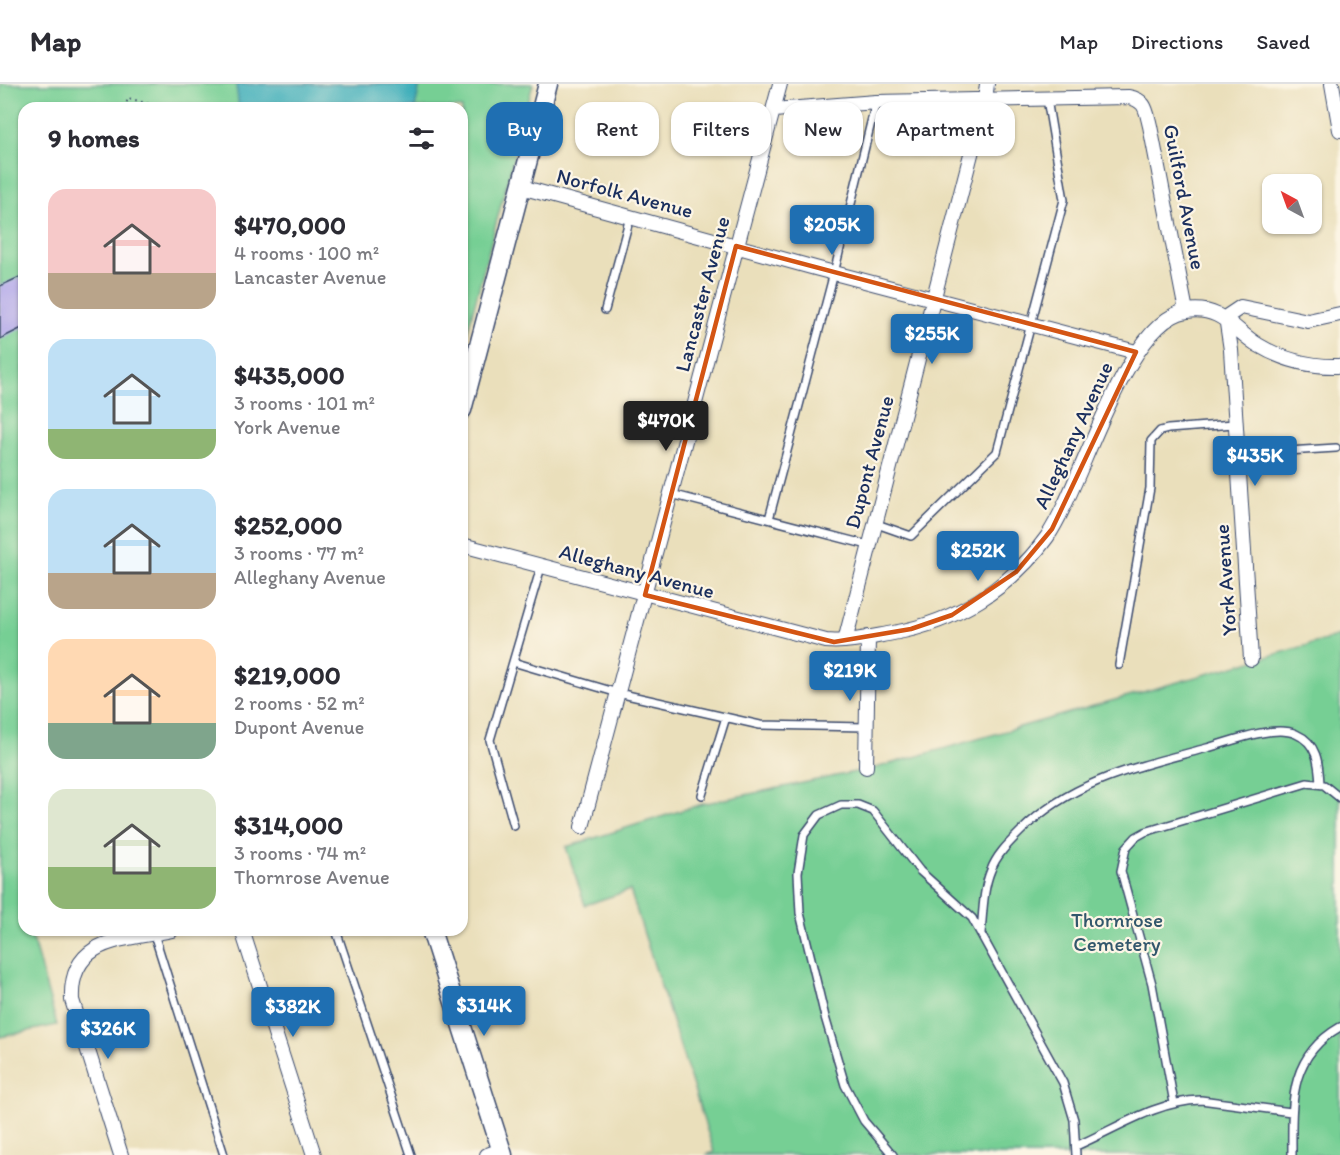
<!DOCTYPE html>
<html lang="en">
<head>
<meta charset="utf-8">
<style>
  body { margin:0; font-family:Itim,sans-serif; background:#f7f7f7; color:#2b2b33; height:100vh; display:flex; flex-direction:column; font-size:22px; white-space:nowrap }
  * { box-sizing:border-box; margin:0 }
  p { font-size:20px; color:#7c7c81 }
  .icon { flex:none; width:33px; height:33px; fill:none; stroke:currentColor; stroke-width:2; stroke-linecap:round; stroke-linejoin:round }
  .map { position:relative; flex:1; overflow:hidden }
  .sheet { position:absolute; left:18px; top:18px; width:450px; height:834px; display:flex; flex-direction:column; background:#fff; border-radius:18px; box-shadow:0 2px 4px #0004 }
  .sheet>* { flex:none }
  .guide { position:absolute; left:486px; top:18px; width:570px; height:54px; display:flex; gap:12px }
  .needle { width:39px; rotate:319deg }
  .fabs { position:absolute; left:1262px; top:90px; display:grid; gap:12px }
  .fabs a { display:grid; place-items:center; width:60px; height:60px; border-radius:12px; background:#fff; box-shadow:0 2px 4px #0004; font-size:30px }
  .price { position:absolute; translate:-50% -51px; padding:0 14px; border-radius:6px; background:#1f6fb2; color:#fff; font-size:20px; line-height:39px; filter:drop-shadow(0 2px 3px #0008) }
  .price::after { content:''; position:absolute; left:50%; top:36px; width:18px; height:14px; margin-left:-9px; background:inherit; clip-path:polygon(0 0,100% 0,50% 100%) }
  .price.selected { background:#222; color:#fff }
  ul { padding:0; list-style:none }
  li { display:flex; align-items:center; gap:18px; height:150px; padding:0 30px }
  li span { display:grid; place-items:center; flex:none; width:168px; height:120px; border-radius:18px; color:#555 }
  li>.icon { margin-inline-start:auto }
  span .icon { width:72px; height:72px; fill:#fffc; stroke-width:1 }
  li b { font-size:26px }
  h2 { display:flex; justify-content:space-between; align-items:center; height:72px; padding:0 30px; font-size:26px }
  .tag { padding:0 21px; border-radius:18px; background:#fff; box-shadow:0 2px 4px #0004; font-size:21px; line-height:54px }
  .tag.selected { background:#1f6fb2; color:#fff }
  header { display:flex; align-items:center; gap:36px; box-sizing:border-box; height:84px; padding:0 30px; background:#fff; border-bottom:2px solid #e1e1e2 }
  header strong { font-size:28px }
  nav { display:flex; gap:33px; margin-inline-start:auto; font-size:21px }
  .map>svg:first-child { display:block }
  .green { fill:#76cf94; stroke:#487f79; stroke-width:1.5 }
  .water { fill:#3eaeba; stroke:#2c6e8c; stroke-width:1.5 }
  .building { fill:#aea4eb }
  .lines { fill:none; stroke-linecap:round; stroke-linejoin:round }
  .service-casing { stroke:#3a496c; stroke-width:10 }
  .minor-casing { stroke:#3a496c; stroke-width:16 }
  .tertiary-casing { stroke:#3a496c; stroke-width:21 }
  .path { stroke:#3a496c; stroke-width:2; stroke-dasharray:1.5 4.5; stroke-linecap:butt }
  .service { stroke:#fff; stroke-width:7 }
  .minor { stroke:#fff; stroke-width:14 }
  .tertiary { stroke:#fff; stroke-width:18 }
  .marked { fill:none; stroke:#d45514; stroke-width:4.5; stroke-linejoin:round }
  .labels { text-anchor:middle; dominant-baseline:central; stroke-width:4.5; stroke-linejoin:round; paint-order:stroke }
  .street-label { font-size:21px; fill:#1b2f5e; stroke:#fcf5e5 }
  .park-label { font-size:21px; fill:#32576c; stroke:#fcf5e5 }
</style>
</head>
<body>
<header>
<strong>Map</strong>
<nav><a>Map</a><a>Directions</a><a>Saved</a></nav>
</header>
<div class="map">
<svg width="1340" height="1071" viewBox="0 0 1340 1071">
  <rect width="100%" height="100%" fill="#fcf5e5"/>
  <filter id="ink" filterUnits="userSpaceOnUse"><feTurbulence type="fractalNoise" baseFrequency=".0167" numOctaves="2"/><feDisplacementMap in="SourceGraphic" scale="12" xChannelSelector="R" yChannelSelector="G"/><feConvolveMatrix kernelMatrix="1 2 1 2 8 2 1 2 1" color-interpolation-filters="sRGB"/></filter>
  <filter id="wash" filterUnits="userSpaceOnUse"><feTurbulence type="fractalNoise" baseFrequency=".008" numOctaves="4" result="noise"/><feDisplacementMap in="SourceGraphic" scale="24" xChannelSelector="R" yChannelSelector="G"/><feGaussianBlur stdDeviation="1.35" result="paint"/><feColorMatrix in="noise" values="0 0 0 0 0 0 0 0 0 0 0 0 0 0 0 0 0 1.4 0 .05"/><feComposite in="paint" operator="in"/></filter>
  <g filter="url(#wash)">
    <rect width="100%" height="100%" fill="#eadfbb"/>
    <!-- green -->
    <path class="green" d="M0 0H533L462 268V24H24V846H30L57 941 0 953Z
      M1340 552V1071H706L714 1068 630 806 585 821 566 763 702 720 879 683Z"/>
    <!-- water -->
    <path class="water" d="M236 0H420L415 24H239Z"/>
    <g id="blocks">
      <!-- building -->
      <path class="building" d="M24 191V243L0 255V202Z"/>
    </g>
  </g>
  <g filter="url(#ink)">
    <use href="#blocks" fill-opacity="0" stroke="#3a496c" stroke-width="1.5"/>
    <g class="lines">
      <defs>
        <path id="service" d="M605 226 630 133
          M1237 370 1336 364
          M671 410 868 461
          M769 435 834 189 876 18
          M874 439 911 452 997 368 1064 116 1047 15
          M513 578 618 609 760 641 866 643
          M1119 581 1150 404 1151 357 1160 347 1168 345 1234 340
          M702 711 726 633
          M514 742 490 656 541 483
          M336 846 411 1071
          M981 849C983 828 983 805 991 786 997 770 1009 759 1021 747 1072 696 1140 682 1207 664 1229 658 1274 640 1296 650 1317 659 1319 679 1320 700
          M154 850 224 1071
          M1174 1019 1152 900 1121 787 1126 764 1136 753 1145 748 1307 699 1324 701 1340 714
          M1076 1062C1116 1045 1156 1017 1201 1016L1291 1028
          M893 1071 864 1037 845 1001 825 933 800 829 798 789 804 751 819 731 841 721H858L873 727 920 787 972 834 1063 999 1074 1036 1076 1071
          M1292 1071C1292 1019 1288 973 1340 943"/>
        <path id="minor" d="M1332 0 1340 46
          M774 26 876 18 1128 13C1146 16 1146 26 1150 42L1186 227
          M521 103 815 184 1136 268
          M462 461 826 557C848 559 871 553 893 549 956 538 1010 504 1047 453 1082 403 1125 236 1187 227 1221 222 1233 245 1258 261 1283 276 1311 283 1340 282
          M845 557 985 16 987 0
          M1251 575 1231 266 1226 233 1241 223 1308 237 1340 230
          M866 683 868 553
          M582 743 780 0
          M242 846 314 1071
          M121 1071 72 916C69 852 127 856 172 846
          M487 1071 501 1066"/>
        <path id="tertiary" d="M462 326 548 0
          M431 846 503 1071"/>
      </defs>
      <!-- service casing -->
      <use href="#service" class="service-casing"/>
      <!-- minor casing -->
      <use href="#minor" class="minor-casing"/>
      <!-- tertiary casing -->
      <use href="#tertiary" class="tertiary-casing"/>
      <!-- path -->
      <path class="path" d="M125 24 128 14 164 24"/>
      <!-- service -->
      <use href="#service" class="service"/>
      <!-- minor -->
      <use href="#minor" class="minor"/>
      <!-- tertiary -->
      <use href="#tertiary" class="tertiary"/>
    </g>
  </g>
  <!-- marked area -->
  <path class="marked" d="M736 162 1136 268 1052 445 1016 488 952 531 911 545 834 558 645 511Z"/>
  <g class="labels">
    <!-- street labels -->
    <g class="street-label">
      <text transform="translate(625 109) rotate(15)">Norfolk Avenue</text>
      <text transform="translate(1185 113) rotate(79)">Guilford Avenue</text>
      <text transform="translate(702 210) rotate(-75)">Lancaster Avenue</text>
      <text transform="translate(1073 351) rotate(-65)">Alleghany Avenue</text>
      <text transform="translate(869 378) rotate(-75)">Dupont Avenue</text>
      <text transform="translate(637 487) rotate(15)">Alleghany Avenue</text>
      <text transform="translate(1225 496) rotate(-94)">York Avenue</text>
    </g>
    <!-- park labels -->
    <g class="park-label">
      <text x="1117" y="835">Thornrose<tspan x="1117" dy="24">Cemetery</tspan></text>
    </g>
  </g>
</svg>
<div class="fabs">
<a><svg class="needle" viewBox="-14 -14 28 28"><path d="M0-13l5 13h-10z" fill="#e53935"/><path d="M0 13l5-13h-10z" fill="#7c7c81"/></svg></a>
</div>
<b class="price" style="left:832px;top:172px">$205K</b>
<b class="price" style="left:932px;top:281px">$255K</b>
<b class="price selected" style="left:666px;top:368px">$470K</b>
<b class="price" style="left:1255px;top:403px">$435K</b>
<b class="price" style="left:978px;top:498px">$252K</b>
<b class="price" style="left:850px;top:618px">$219K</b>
<b class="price" style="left:484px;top:953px">$314K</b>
<b class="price" style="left:293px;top:954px">$382K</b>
<b class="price" style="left:108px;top:976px">$326K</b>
<div class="guide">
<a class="tag selected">Buy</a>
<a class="tag">Rent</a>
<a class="tag">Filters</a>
<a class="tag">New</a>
<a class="tag">Apartment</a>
</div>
<section class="sheet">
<h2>9 homes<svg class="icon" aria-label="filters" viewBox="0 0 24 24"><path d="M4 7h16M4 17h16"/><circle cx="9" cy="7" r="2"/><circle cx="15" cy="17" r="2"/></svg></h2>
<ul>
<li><span style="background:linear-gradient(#f6c9c9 70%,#b9a48a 0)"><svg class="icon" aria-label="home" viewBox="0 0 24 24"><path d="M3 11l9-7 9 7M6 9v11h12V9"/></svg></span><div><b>$470,000</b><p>4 rooms · 100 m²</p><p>Lancaster Avenue</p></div></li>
<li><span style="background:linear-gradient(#bfe0f5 75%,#8fb573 0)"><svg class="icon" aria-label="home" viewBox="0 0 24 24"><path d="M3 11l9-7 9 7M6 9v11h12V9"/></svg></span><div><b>$435,000</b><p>3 rooms · 101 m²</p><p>York Avenue</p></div></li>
<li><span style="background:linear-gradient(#bfe0f5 70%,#b9a48a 0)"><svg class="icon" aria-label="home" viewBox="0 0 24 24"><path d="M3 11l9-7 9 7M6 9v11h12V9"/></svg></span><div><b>$252,000</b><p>3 rooms · 77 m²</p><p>Alleghany Avenue</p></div></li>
<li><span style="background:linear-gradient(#ffd9b3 70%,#7fa58c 0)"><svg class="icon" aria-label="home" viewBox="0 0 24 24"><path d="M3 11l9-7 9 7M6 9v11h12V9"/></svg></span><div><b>$219,000</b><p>2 rooms · 52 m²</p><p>Dupont Avenue</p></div></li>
<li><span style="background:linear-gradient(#dfe7d0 65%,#8fb573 0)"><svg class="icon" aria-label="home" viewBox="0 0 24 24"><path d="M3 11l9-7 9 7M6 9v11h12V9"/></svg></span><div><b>$314,000</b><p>3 rooms · 74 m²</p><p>Thornrose Avenue</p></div></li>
</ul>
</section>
</div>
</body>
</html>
